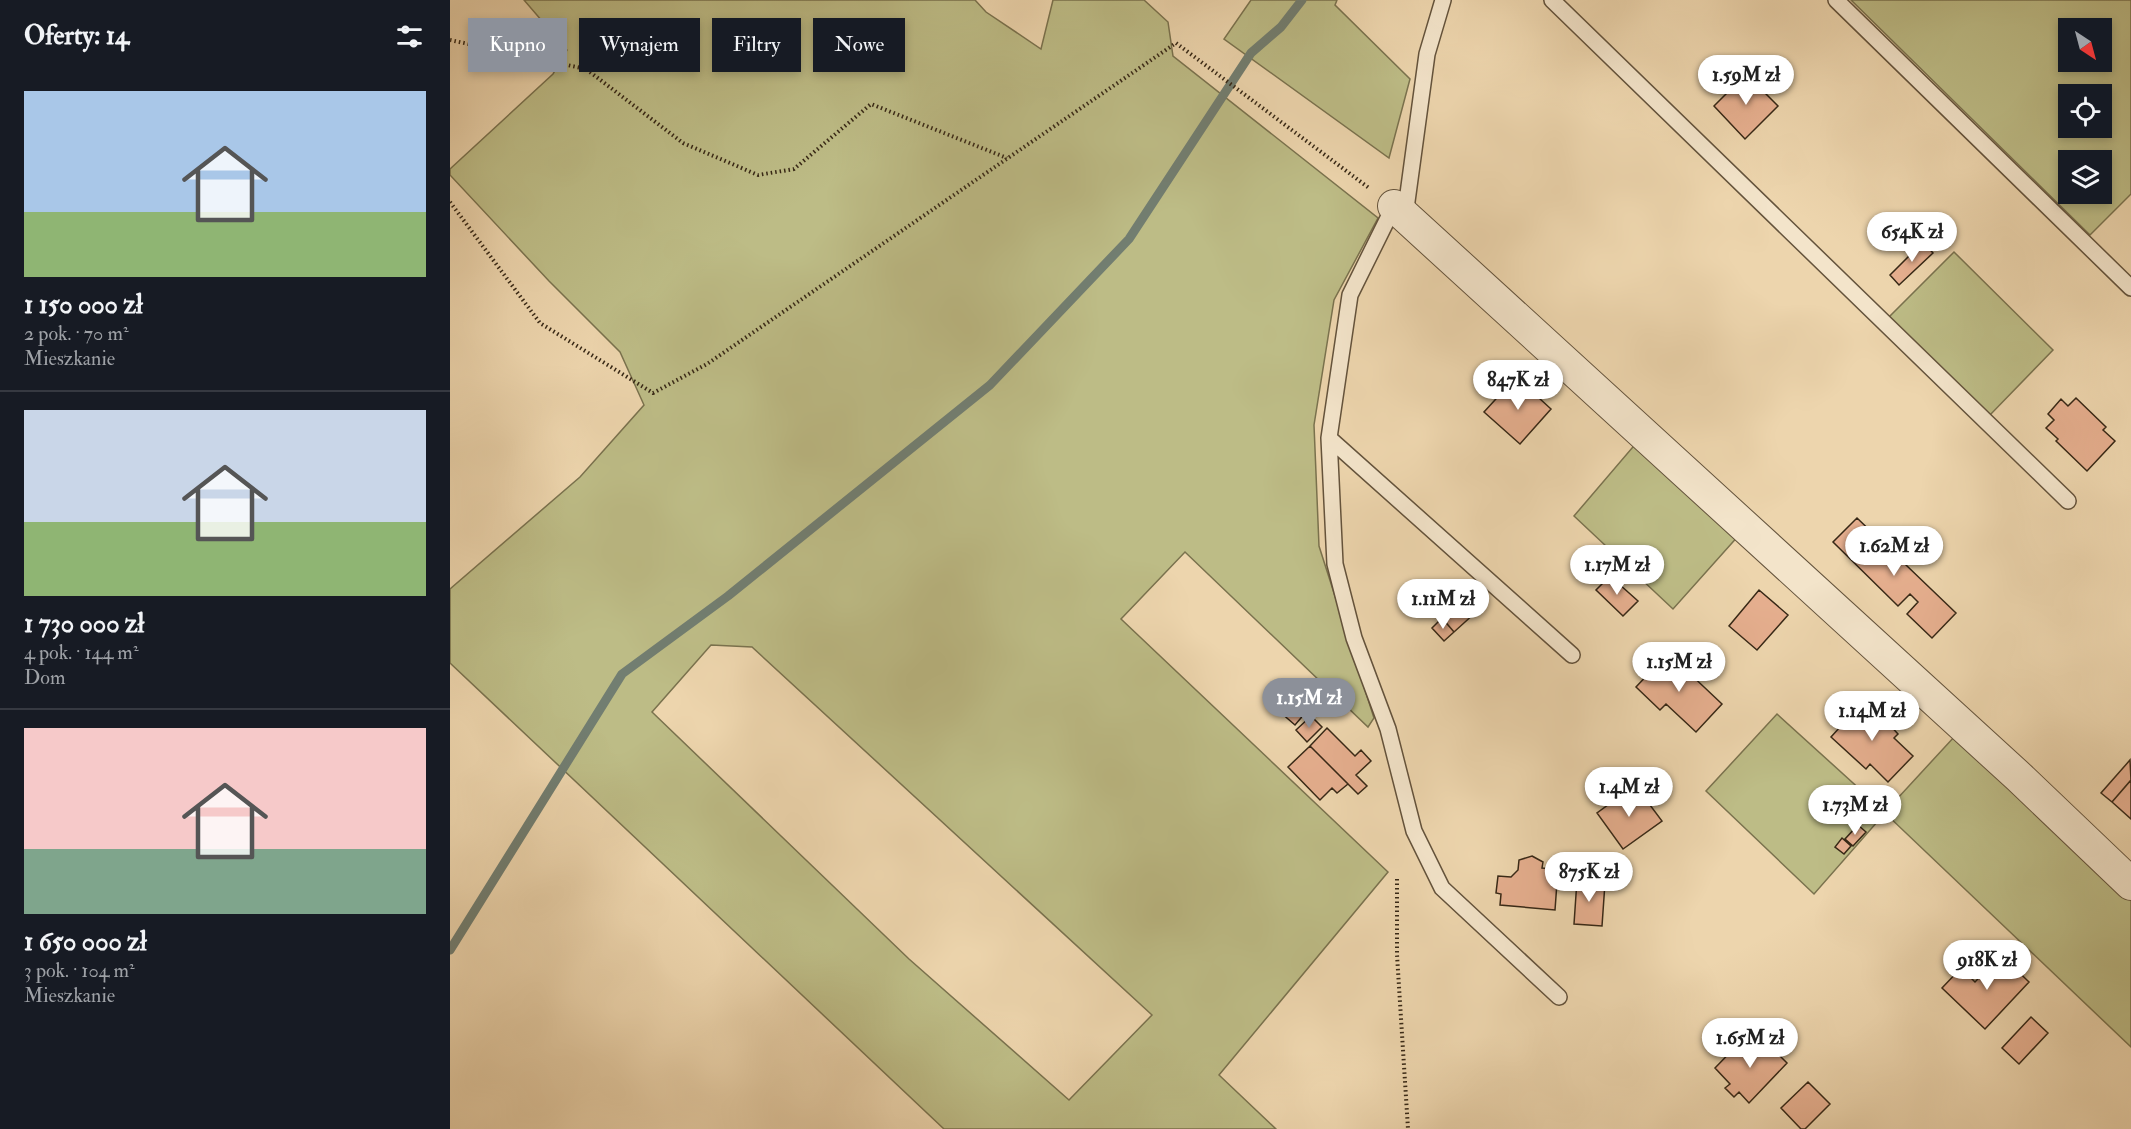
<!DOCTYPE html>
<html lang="pl">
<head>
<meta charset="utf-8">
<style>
  body { margin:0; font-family:"IM FELL Double Pica",serif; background:#20242c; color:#f1f3f6; height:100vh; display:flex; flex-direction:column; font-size:22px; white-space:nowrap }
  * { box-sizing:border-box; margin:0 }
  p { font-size:20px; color:#9ea1a6 }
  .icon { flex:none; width:33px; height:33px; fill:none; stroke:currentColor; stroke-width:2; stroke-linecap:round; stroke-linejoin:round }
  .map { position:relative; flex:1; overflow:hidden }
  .details { display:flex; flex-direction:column; background:#171b24; width:450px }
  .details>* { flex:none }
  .banner { position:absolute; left:18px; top:18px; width:570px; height:54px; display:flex; gap:12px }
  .needle { width:39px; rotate:144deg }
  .controls { position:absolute; left:1608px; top:18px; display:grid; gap:12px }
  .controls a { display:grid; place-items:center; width:54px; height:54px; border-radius:0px; background:#171b24; box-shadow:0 3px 9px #0003; font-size:30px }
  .price { position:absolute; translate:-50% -51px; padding:0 14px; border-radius:21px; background:#fff; color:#222; font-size:20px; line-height:39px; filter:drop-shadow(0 2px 3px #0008) }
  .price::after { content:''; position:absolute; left:50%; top:36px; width:18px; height:14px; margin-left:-9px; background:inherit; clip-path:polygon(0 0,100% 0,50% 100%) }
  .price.current { background:#8c9099; color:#fff }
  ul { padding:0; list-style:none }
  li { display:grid; align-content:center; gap:12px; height:318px; padding:0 24px }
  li+li { border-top:2px solid #363941 }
  li span { display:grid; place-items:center; height:186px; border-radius:0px; color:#555 }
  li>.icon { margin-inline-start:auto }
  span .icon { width:108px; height:108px; fill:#fffc; stroke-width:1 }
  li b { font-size:26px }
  h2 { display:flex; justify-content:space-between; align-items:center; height:72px; padding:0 24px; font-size:26px }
  .chip { padding:0 21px; border-radius:0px; background:#171b24; box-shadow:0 3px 9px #0003; font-size:21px; line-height:54px }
  .chip.current { background:#8c9099; color:#fff }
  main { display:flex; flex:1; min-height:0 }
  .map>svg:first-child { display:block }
  .green { fill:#bdbc86; stroke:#7a724e; stroke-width:1.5; fill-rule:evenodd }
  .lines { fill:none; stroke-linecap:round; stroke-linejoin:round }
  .stream { stroke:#727e71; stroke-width:9 }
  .building { fill:#e6af8f; stroke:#372816; stroke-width:1.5 }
  .lane-casing { stroke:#64533c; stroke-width:18 }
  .street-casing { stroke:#64533c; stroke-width:34 }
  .path { stroke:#372816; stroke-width:4; stroke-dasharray:1.5 3; stroke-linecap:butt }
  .lane { stroke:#f3e4ca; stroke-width:15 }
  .street { stroke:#f3e4ca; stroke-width:32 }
</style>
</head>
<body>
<main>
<section class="details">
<h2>Oferty: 14<svg class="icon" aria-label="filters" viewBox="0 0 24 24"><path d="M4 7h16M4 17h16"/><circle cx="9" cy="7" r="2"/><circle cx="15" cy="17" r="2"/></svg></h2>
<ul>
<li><span style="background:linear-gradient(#a9c7e8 65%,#8fb573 0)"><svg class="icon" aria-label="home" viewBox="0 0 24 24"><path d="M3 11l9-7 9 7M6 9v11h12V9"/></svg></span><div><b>1 150 000 zł</b><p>2 pok. · 70 m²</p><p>Mieszkanie</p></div></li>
<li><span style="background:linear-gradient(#c9d6e8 60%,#8fb573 0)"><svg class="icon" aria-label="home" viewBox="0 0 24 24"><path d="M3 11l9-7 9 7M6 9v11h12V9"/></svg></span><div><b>1 730 000 zł</b><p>4 pok. · 144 m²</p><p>Dom</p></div></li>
<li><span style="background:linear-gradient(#f6c9c9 65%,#7fa58c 0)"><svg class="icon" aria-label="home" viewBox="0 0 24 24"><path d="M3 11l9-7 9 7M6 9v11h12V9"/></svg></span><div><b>1 650 000 zł</b><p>3 pok. · 104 m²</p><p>Mieszkanie</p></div></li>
</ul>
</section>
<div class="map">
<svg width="1681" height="1129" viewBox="0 0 1681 1129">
  <rect width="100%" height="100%" fill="#edd5ad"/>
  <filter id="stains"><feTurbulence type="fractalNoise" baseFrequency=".00333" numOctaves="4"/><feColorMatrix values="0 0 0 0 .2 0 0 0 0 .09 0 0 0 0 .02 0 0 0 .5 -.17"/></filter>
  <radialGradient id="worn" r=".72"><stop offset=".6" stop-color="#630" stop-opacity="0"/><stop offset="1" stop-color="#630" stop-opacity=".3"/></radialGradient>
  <!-- green -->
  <path class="green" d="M74 0H525L536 12 591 49 603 0H694L718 22 723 56 928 218 884 300 864 425 869 546 924 718 918 727 735 552 671 619 938 872 769 1075 826 1129H494L0 663V589L130 477 194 405 170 352 99 281 0 175V169L103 74 117 50ZM261 645 302 647 702 1015 619 1100 459 959 202 712Z
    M801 0H887L885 5 960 79 939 158 774 39Z
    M1401 0H1681V194L1640 235ZM1618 28H1652V62H1618ZM1618 94H1652V128H1618ZM1618 160H1652V194H1618Z
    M1504 252 1603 350 1539 416 1438 318Z
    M1188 441 1290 534 1223 609 1124 516Z
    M1327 714 1435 812 1505 736 1681 900V1047L1435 813 1364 894 1256 791Z"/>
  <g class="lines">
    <!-- stream -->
    <path class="stream" d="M0 950 172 674 278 596 540 385 679 239 801 53 831 27 852 0"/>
  </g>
  <!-- building -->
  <path class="building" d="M1296 74 1328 106 1295 139 1264 106Z
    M1473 242 1483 253 1449 285 1440 275Z
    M1066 377 1101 409 1070 444 1034 412Z
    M1626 398 1656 427 1653 430 1665 441 1637 471 1606 441 1608 439 1596 428 1604 420 1598 414 1611 399 1618 406Z
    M1407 518 1506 613 1482 638 1457 614 1468 602 1460 594 1448 606 1383 542Z
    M1160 576 1188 601 1173 616 1146 590Z
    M1020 586 1032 599 1035 597 1036 603 1004 632 992 618 1001 610 998 607Z
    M1309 590 1338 615 1307 650 1279 626Z
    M992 618 1004 632 994 641 982 628Z
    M1218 653 1272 704 1246 732 1216 704 1210 710 1186 687Z
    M849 690 865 704 857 712 842 699Z
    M842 699 856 712 845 725 830 712Z
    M1413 703 1437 722 1448 734 1444 738 1463 756 1438 782 1420 764 1416 769 1381 737 1391 726V720L1397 714H1403Z
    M861 716 872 727 857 742 846 730Z
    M877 728 905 756 911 750 921 761 906 775 917 786 908 794 860 746Z
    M860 746 898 784 887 793 882 788 870 800 838 767Z
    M1680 760 1681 780 1662 802 1651 793Z
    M1681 780V819L1662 802Z
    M1188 789 1212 821 1173 849 1147 813 1173 794 1176 798Z
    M1408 825 1416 832 1403 846 1395 839Z
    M1392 838 1401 846 1394 854 1385 847Z
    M1082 856 1093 862 1092 868 1108 869 1105 910 1050 905 1051 894 1046 893 1048 876 1061 877 1068 870 1069 860Z
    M1127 880 1155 883 1152 926 1124 924Z
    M1551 955 1579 982 1535 1029 1492 988 1511 968 1525 982Z
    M1581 1017 1598 1033 1569 1064 1552 1048Z
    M1294 1038 1305 1049 1308 1045H1319L1337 1063 1299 1103 1289 1092 1284 1097 1275 1088 1280 1084 1265 1068Z
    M1358 1082 1380 1104 1355 1129H1351L1331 1108Z"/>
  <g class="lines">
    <defs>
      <path id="lane" d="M1102 0 1618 501
        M1386 0 1681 288
        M944 206 900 295 879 438 885 564 904 638 938 729 964 831 992 888 1109 997
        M955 216 977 54 993 0
        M879 438 1122 655"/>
      <path id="street" d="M944 206 1569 777 1681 884"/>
    </defs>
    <!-- lane casing -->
    <use href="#lane" class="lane-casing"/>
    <!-- street casing -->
    <use href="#street" class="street-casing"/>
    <!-- path -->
    <path class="path" d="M0 40 136 69 233 143 308 175 344 169 421 104 557 158
      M0 202 90 323 203 393 257 364 726 43 919 188
      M947 879V955L958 1129"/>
    <!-- lane -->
    <use href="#lane" class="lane"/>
    <!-- street -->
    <use href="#street" class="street"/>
  </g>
  <rect width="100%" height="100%" filter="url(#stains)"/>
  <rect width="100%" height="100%" fill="url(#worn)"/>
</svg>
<div class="controls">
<a><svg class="needle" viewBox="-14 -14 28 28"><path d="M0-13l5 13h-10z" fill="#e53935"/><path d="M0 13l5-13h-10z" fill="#9ea1a6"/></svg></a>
<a><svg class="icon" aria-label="locate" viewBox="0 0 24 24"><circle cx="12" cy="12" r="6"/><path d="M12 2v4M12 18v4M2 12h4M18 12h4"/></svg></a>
<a><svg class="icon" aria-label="layers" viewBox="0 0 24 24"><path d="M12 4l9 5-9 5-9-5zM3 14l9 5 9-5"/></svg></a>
</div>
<b class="price" style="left:1296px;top:106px">1.59M zł</b>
<b class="price" style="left:1462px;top:263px">654K zł</b>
<b class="price" style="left:1068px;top:411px">847K zł</b>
<b class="price" style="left:1444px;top:577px">1.62M zł</b>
<b class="price" style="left:1167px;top:596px">1.17M zł</b>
<b class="price" style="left:993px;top:630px">1.11M zł</b>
<b class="price" style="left:1229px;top:693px">1.15M zł</b>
<b class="price current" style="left:859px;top:729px">1.15M zł</b>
<b class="price" style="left:1422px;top:742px">1.14M zł</b>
<b class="price" style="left:1179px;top:818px">1.4M zł</b>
<b class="price" style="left:1405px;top:836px">1.73M zł</b>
<b class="price" style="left:1139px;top:903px">875K zł</b>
<b class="price" style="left:1537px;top:991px">918K zł</b>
<b class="price" style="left:1300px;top:1069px">1.65M zł</b>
<div class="banner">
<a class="chip current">Kupno</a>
<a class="chip">Wynajem</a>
<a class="chip">Filtry</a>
<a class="chip">Nowe</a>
</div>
</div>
</main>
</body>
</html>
